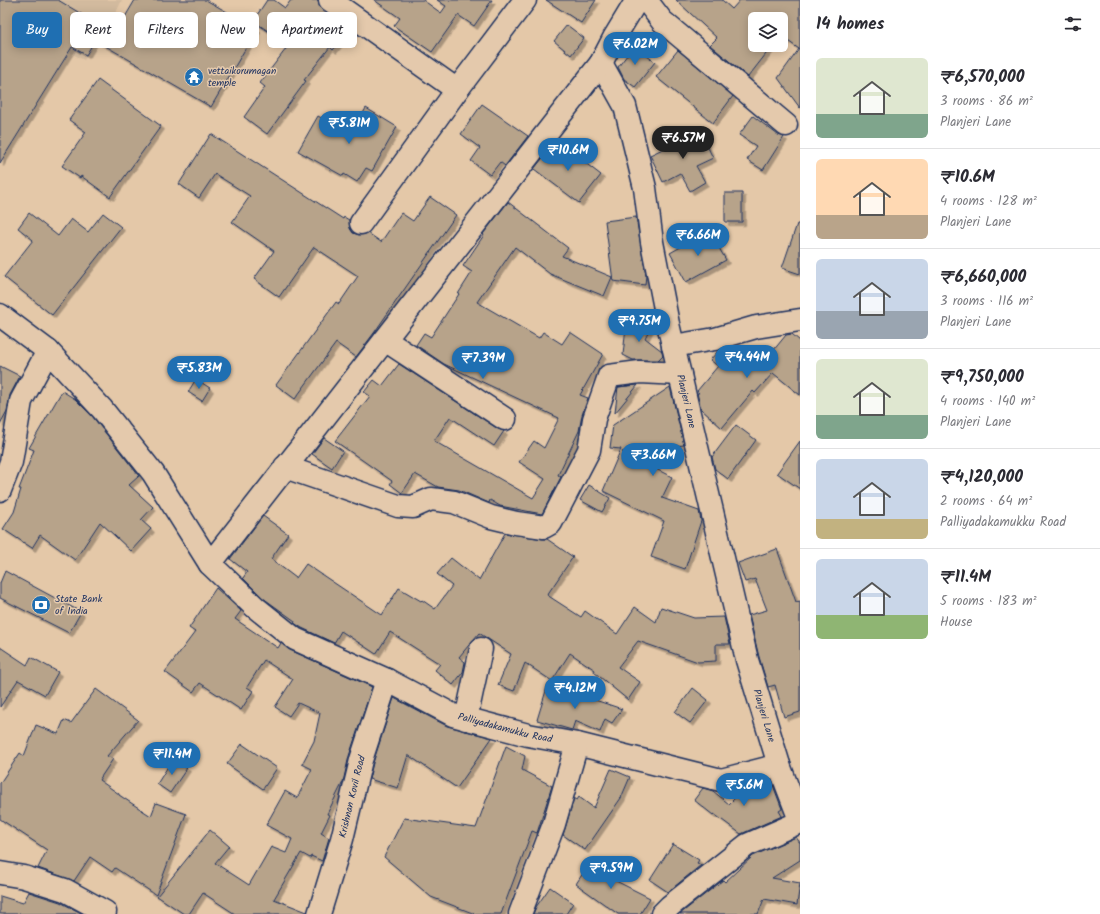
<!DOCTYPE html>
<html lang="en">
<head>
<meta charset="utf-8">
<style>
  body { margin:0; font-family:Kalam,sans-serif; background:#f2f2f3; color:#2b2b33; height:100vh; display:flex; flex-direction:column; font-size:15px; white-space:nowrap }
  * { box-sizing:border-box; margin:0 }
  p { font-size:13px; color:#7c7c81 }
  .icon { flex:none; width:22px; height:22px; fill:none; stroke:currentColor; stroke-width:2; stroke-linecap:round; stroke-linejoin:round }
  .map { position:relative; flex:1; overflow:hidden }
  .details { display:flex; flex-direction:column; background:#fff; width:300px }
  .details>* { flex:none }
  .top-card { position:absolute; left:12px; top:12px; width:380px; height:36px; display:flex; gap:8px }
  .tools { position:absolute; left:748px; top:12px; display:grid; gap:8px }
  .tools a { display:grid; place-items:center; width:40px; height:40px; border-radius:6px; background:#fff; box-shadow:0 2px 10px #0003; font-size:20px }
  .price { position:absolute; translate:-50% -34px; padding:0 9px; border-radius:14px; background:#1f6fb2; color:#fff; font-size:13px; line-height:26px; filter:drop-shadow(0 1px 2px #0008) }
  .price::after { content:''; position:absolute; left:50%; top:24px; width:12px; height:9px; margin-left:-6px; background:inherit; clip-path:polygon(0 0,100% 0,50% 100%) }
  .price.selected { background:#222; color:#fff }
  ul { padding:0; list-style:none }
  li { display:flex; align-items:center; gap:12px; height:100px; padding:0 16px }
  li+li { border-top:1px solid #e1e1e2 }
  li span { display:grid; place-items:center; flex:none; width:112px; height:80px; border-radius:6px; color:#555 }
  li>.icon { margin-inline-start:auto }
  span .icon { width:48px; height:48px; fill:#fffc; stroke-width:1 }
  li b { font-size:17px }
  h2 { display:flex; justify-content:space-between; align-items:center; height:48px; padding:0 16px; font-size:17px }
  .chip { padding:0 14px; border-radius:6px; background:#fff; box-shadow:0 2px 10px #0003; font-size:14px; line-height:36px }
  .chip.selected { background:#1f6fb2; color:#fff }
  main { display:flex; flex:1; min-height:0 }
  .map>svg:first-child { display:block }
  .built { fill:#d2ba9e }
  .building { fill:#b7a38a; stroke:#1b2f5e; filter:url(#shadow) }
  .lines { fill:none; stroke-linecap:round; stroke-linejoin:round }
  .minor-casing { stroke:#1b2f5e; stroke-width:25 }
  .minor { stroke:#e4c9ac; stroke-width:22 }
  .labels { text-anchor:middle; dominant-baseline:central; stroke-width:3; stroke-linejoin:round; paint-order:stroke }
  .poi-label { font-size:10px; fill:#1b2f5e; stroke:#e4c9ac; text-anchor:start }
  .street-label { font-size:10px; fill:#1b2f5e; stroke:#e4c9ac }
</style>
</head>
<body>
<main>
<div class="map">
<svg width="800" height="914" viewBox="0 0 800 914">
  <defs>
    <filter id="shadow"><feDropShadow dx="3.5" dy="3.5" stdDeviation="0" flood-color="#0004"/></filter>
  </defs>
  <rect width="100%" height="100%" fill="#e4c8a8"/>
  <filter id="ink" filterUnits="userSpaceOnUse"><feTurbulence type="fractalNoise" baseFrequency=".025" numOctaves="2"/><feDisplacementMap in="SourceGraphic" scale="8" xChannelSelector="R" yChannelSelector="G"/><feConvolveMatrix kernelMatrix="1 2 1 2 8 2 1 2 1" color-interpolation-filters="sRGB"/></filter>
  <g filter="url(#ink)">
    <!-- built -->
    <path class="built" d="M0 0H122L113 19 84 60 0 15Z"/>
    <!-- building -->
    <path class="building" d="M0 0H58L115 34 135 0H206L257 29 211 107 95 40 86 55 72 47 0 163Z
      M267 0H274L285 8 291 0H318L319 6 322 10 349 31 333 50 330 47 304 80 306 81 267 134 244 117 265 87 260 83 289 45 253 21Z
      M374 0H423L441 13 446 6 437 0H492L474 26 458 15 432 52 394 26 400 18Z
      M546 0H596L581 23Z
      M676 0H722L732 9 740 0H800V108L778 78 799 49 781 36V19H755V45H773L748 77 710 45 717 38Z
      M567 25 584 38 571 55 554 41Z
      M634 46 655 62 635 87 624 79 618 67Z
      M678 50 733 96 713 123 656 77Z
      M98 80 161 126 110 197 81 176 80 178 62 166 86 132 69 120Z
      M482 104 528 136 505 166 500 162 490 175 471 161 480 148 461 134Z
      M366 108 397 127 372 171 366 168 357 182 344 174 343 176 298 151 318 116 351 135Z
      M753 116 778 135 784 137 763 170 747 160 756 146 739 135Z
      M700 131 713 158 696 166 705 182 690 191 680 173 663 182 650 155Z
      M211 134 343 219 344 217 349 220 350 228 353 233 359 235 368 233 381 242 401 213 413 221 430 197 456 215 374 333 356 357 336 343 295 399 276 385 336 302 339 304 358 276 314 247 279 297 254 279 274 251 232 222 250 196 215 174 199 198 179 184Z
      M558 142 601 175 579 203 534 169 549 150 550 151Z
      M725 193H742V222H725Z
      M508 202 568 248 562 256 612 277 604 296 550 274 515 247 477 302 539 338 543 332 562 344 570 332 603 354 580 395 588 398 582 415 579 431 558 475 561 477 542 514 500 506 490 500 489 503 459 490 438 487 415 474 402 493 390 484 392 481 335 441 370 396 364 392 374 380 382 386 399 364 498 429 504 431 494 446 450 417 434 441 533 498 545 479 519 462 534 441 544 448 559 418 444 364 416 345 424 333 431 337 459 294H458L472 272 463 266 484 235 483 234Z
      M29 213 58 236 71 219 88 232 103 213 121 227 52 315 4 277 33 240 18 228Z
      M636 217 646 275 645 285 613 281 605 221Z
      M797 224H800V274L782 268Z
      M709 231 726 260 686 282 670 253Z
      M627 317 650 328 645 338 662 351 663 355 658 360H633L623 355Z
      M792 334 800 341V395L773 373 755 393 753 391 722 428 701 409 697 393H699L697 391 718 366 710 360 718 351 726 349 738 358 740 356 754 368 765 355 768 357 786 335Z
      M0 366 20 376 10 395 7 411 0 424Z
      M196 379 210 388 202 401 188 392Z
      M638 385 615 413 618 387Z
      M670 387 684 445 622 452 672 477 662 498 699 511 701 521 685 569 651 557 664 521 603 491 621 449 610 448 613 425Z
      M62 391 75 399 93 417 139 476 129 485 153 507 141 520 151 529 131 551 100 522 75 560 40 535 32 548 3 529 14 512 21 489H19L34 450 29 448Z
      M736 425 756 440 728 479 715 469 712 457Z
      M324 438 343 451 332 468 312 454Z
      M800 441V489L777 473Z
      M589 485 610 498 602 512 580 500Z
      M263 516 288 534 271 559 296 578 306 564 382 615 399 588 421 601 422 600 435 609 452 586 437 574 451 558 479 580 505 533 542 539H547L573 557 547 595 581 617 585 611 617 634 635 607 656 622 661 607 694 618 724 617 730 644H716V661L698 662 638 641 618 667 640 682 628 700 594 672 595 670 570 653 552 681 525 663 514 691 498 685 511 654 479 633 459 657 465 662 463 672 453 685 435 670 440 664 390 632 376 654 341 631 334 643 302 628 294 623 295 621 263 598 243 578 247 572 230 559Z
      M777 549 796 602 800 601V712L784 717 775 685 768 687 759 657 749 615 767 610 755 579 745 582 738 563Z
      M5 571 81 612 69 633 0 598V583Z
      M216 588 241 611 235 619 278 648 281 643 290 650 372 687 349 756 343 782 327 814 330 815 321 833 329 838 322 861 311 856 310 858 301 853 274 899 307 912V914H235L203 893 189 914H184L157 896 210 830 229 846 215 863 249 885 271 847 286 853 292 839 266 825 285 791 297 798 312 769 302 764 314 741 320 713 298 703 289 716 275 707 293 679 264 660 247 687 253 691 241 710 200 683 193 692 165 672 195 632 189 628Z
      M0 647 27 665 31 657 58 672 45 695 18 680 0 707Z
      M548 684 577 694 622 709 612 723 605 719 600 732 575 721 572 730 537 720Z
      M693 688 708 700 690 723 675 712Z
      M96 689 138 720 107 756 113 759 99 780 119 794V795L151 816 156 803 186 814 156 895 115 868 112 872 90 857 74 881 38 868 47 850 0 819V783L20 753 24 756 36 725 58 734 64 720 71 723Z
      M394 698 447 726 492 738 457 788 408 755 398 788 369 779 373 763Z
      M242 744 277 768 263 789 227 764Z
      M506 746 525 756 522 770 552 786 537 833 532 831 501 914H475L431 897 384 857 404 818 476 828Z
      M172 760 187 768 170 793 157 784Z
      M611 769 630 777 621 798 585 850 563 835 574 798 577 800 579 797 594 808Z
      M771 780 782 809 779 811 782 816 741 834 714 814 713 815 694 800 703 788 713 791 729 804 735 798 757 784Z
      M796 837 800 843V860L772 878 800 883 797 905 764 899 758 914H680L723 880 725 882 753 856Z
      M673 844 699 860 697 863 701 865 668 892 650 880Z
      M592 859 615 874 612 879 650 898 640 914H618L576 884Z
      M550 887 573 903 566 914H533L536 907Z
      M29 892 60 902 83 914H0V896L23 903Z"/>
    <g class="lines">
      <defs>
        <g id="minor">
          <path d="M330 0 457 90 525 0"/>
          <path d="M646 0 662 21 786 125"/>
          <path id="s1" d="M601 63 625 106 645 188 652 242 668 324 747 660 779 765 800 820"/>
          <path d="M361 223 457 90"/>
          <path id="s2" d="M0 315 48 351 102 409 153 473 210 564 255 607 295 639 387 680 453 715 528 735 577 744 721 780 779 765"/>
          <path d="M385 340 505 419"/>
          <path d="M673 346 715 339 756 327 800 320"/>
          <path d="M285 467 398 506 413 507 431 499 454 502 491 517 516 523 544 527 551 523 589 450 594 419 609 376 640 372 680 374"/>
          <path d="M0 490 11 462 21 401 48 351"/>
          <path d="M210 564 601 63 614 38 637 0"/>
          <path d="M466 719 481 649"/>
          <path d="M0 873 24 877 65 890 105 912"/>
          <path id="s3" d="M319 914 342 839 361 760 387 680"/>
          <path d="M520 914 554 824 577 744"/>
          <path d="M662 914 670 906 747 845 800 822"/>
        </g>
      </defs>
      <!-- minor casing -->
      <use href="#minor" class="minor-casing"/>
      <!-- minor -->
      <use href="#minor" class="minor"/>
    </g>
  </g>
  <!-- icons -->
  <defs>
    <symbol id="temple-disc" viewBox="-11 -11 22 22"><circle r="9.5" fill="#1f6fb2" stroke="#e4c9ac"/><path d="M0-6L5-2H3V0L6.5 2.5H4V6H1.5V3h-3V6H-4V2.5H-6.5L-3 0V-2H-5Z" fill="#fff"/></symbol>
    <symbol id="bank-disc" viewBox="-11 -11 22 22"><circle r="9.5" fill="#1f6fb2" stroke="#e4c9ac"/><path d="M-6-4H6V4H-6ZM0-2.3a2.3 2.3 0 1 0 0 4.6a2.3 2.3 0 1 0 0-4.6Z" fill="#fff"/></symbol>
  </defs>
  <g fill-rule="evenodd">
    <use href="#temple-disc" x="183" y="66" width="22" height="22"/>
    <use href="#bank-disc" x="30" y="594" width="22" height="22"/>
  </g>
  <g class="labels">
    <!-- poi labels -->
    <g class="poi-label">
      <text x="208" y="71">vettaikorumagan<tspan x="208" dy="12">temple</tspan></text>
      <text x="55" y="599">State Bank<tspan x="55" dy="12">of India</tspan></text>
    </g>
    <!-- street labels -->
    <g class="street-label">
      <text stroke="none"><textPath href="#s1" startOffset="351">Planjeri Lane</textPath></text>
      <text stroke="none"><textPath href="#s1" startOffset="675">Planjeri Lane</textPath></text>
      <text stroke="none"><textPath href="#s2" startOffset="671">Palliyadakamukku Road</textPath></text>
      <text stroke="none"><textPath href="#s3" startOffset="122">Krishnan Kovil Road</textPath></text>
    </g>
  </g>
</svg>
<div class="tools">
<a><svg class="icon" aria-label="layers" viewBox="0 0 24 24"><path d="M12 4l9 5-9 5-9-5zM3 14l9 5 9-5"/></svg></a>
</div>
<b class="price" style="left:635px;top:66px">₹6.02M</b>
<b class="price" style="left:349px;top:145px">₹5.81M</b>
<b class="price selected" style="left:683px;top:160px">₹6.57M</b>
<b class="price" style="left:568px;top:172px">₹10.6M</b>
<b class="price" style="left:698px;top:257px">₹6.66M</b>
<b class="price" style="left:639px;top:343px">₹9.75M</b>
<b class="price" style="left:747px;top:379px">₹4.44M</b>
<b class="price" style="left:483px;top:380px">₹7.39M</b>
<b class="price" style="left:199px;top:390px">₹5.83M</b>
<b class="price" style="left:653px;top:477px">₹3.66M</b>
<b class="price" style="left:575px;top:710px">₹4.12M</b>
<b class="price" style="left:172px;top:776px">₹11.4M</b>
<b class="price" style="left:744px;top:807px">₹5.6M</b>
<b class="price" style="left:611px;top:890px">₹9.59M</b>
<div class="top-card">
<a class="chip selected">Buy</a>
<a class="chip">Rent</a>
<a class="chip">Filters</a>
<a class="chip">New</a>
<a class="chip">Apartment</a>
</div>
</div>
<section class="details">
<h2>14 homes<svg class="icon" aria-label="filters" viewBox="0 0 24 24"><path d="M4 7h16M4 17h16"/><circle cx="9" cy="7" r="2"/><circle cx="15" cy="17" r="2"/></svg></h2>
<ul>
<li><span style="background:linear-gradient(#dfe7d0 70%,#7fa58c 0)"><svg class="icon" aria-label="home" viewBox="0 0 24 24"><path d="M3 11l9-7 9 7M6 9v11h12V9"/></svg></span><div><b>₹6,570,000</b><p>3 rooms · 86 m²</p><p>Planjeri Lane</p></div></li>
<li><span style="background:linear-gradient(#ffd9b3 70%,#b9a48a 0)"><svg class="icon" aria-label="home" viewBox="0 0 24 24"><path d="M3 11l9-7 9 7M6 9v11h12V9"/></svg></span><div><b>₹10.6M</b><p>4 rooms · 128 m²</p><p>Planjeri Lane</p></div></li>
<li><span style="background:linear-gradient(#c9d6e8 65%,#9aa5b1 0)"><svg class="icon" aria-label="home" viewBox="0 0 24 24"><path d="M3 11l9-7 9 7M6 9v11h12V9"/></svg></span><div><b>₹6,660,000</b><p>3 rooms · 116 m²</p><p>Planjeri Lane</p></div></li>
<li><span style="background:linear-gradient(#dfe7d0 70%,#7fa58c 0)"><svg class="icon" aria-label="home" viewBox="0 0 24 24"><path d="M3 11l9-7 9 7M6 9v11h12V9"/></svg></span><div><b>₹9,750,000</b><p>4 rooms · 140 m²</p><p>Planjeri Lane</p></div></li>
<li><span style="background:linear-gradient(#c9d6e8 75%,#c2b280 0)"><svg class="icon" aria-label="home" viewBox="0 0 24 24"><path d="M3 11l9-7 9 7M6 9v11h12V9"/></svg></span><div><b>₹4,120,000</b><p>2 rooms · 64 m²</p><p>Palliyadakamukku Road</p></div></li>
<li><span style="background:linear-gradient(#c9d6e8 70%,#8fb573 0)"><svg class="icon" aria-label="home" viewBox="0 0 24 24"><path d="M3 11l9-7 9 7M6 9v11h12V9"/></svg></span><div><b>₹11.4M</b><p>5 rooms · 183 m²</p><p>House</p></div></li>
</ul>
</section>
</main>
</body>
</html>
